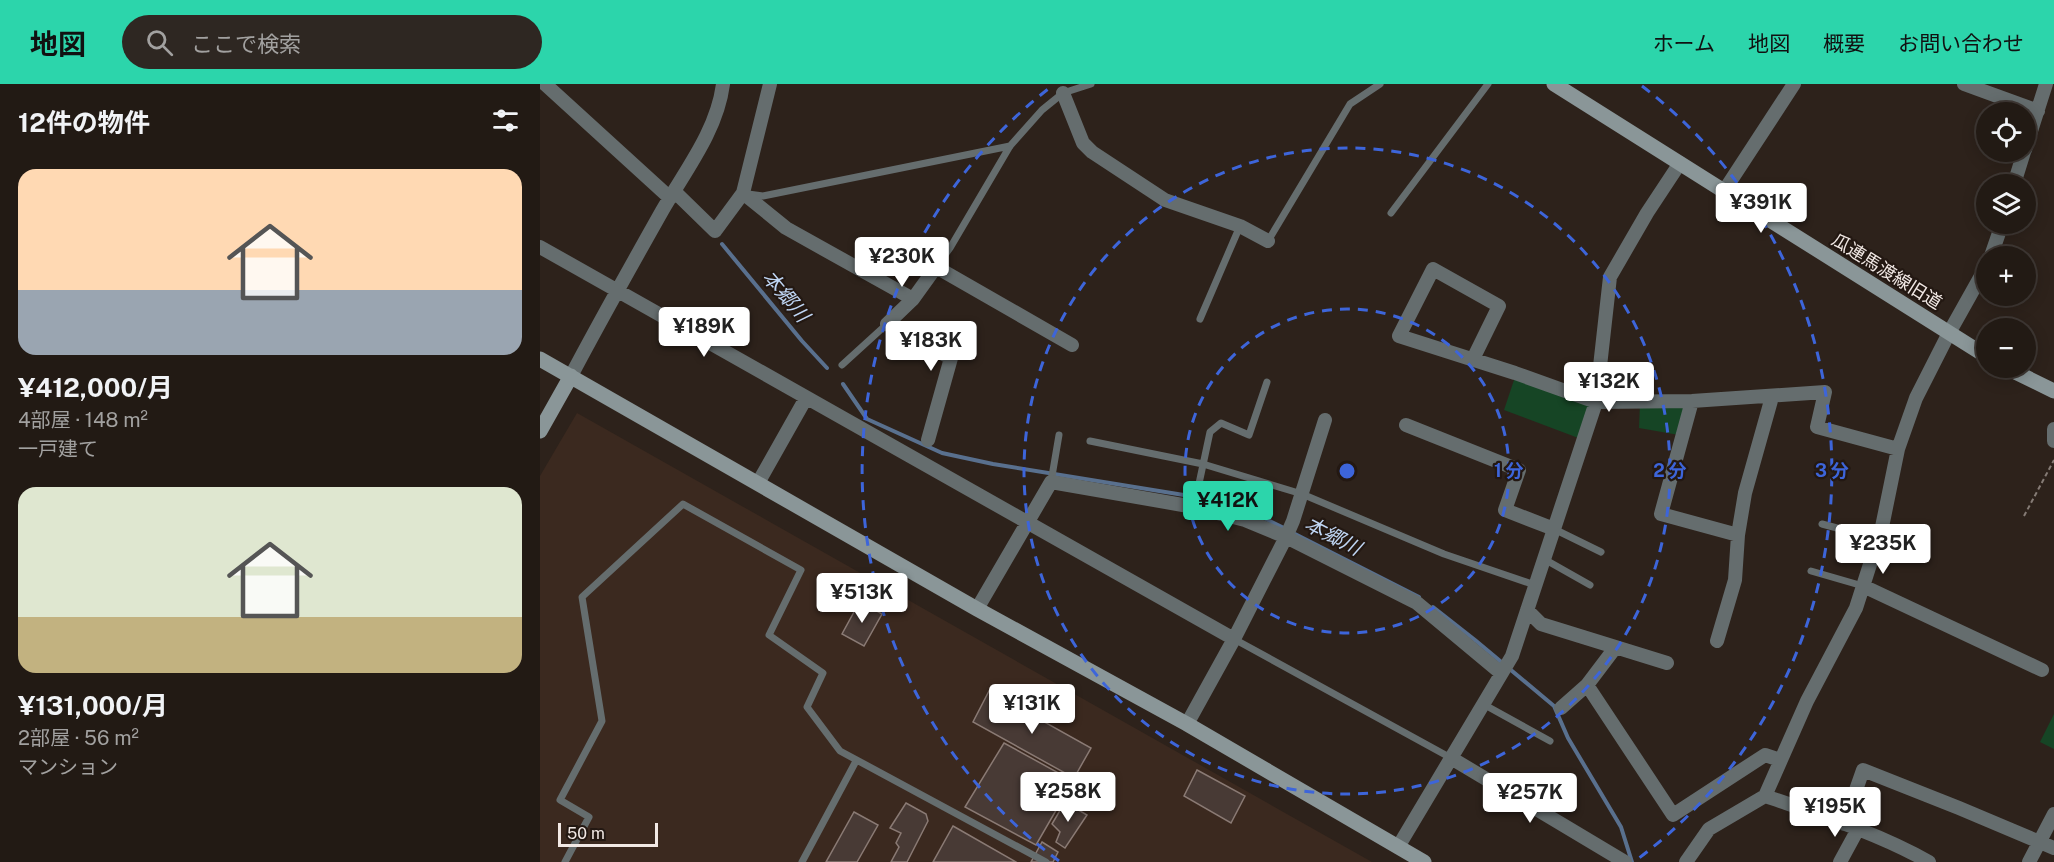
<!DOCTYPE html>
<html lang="ja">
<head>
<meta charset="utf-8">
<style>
  body { margin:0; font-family:"Public Sans","Noto Sans JP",sans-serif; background:#2e2722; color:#f1f3f6; height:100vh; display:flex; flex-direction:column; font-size:22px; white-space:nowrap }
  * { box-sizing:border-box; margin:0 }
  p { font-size:20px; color:#a2a1a0 }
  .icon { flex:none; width:33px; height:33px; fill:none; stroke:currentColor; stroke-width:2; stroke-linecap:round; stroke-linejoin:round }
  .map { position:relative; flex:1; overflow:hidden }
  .sheet { display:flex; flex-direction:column; background:#221a14; width:540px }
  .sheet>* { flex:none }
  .fabs { position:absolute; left:1436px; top:18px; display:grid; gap:12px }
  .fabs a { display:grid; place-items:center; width:60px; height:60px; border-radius:50%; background:#221a14; box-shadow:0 3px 15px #0003,0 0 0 2px #3f3834; font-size:30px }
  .scale { position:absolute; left:18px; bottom:15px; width:100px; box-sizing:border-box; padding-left:6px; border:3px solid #f2e9e5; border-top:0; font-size:16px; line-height:21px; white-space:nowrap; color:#f2e9e5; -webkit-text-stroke:4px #231812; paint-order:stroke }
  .price { position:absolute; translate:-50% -51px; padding:0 14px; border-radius:6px; background:#fff; color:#222; font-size:20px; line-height:39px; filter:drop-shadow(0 2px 3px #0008) }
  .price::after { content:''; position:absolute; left:50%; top:36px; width:18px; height:14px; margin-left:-9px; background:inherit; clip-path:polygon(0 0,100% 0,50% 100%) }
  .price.selected { background:#2cd5ab; color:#111 }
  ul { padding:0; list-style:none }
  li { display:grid; align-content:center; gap:12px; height:318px; padding:0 18px }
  li span { display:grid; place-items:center; height:186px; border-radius:18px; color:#555 }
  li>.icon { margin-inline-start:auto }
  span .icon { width:108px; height:108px; fill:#fffc; stroke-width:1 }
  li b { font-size:26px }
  h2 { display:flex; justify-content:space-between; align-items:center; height:72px; padding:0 18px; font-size:26px }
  header { display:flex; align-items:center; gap:36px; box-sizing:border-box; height:84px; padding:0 30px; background:#2cd5ab; color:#111 }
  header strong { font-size:28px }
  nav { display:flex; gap:33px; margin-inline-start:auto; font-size:21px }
  .search { width:420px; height:54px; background:#2e2722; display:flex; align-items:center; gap:15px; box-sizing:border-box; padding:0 21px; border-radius:33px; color:#a2a1a0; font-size:22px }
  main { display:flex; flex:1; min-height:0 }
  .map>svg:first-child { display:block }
  .built { fill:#3b291f }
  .green { fill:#164525 }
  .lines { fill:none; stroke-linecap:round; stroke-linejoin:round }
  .stream { stroke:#59708e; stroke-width:4 }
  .building { fill:#483a35; stroke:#8a7a74; stroke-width:1.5 }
  .path { stroke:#857b75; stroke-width:2; stroke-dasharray:4.5 3; stroke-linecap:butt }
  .lane { stroke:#656d6e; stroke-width:7 }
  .street { stroke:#656d6e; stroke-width:14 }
  .secondary { stroke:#8a9698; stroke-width:15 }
  .ring { fill:none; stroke:#3d65da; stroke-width:3; stroke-dasharray:10 8 }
  .labels { text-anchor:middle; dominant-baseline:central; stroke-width:4.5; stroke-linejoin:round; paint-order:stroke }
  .street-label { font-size:18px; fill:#f2e9e5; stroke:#231812 }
  .water-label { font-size:20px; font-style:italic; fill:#bfd5f3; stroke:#231812 }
  .centre { fill:#3d65da; stroke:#231812; stroke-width:3 }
  .ring-label { font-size:18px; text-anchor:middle; font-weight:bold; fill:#3d65da; stroke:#231812; stroke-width:4.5; stroke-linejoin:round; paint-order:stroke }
</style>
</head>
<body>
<header>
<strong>地図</strong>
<div class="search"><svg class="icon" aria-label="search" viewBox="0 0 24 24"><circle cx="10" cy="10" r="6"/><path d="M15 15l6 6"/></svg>ここで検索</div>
<nav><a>ホーム</a><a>地図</a><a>概要</a><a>お問い合わせ</a></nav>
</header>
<main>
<section class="sheet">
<h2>12件の物件<svg class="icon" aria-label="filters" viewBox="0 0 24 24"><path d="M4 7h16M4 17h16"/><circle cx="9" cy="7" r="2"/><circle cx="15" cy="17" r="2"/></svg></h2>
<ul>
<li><span style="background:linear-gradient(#ffd9b3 65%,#9aa5b1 0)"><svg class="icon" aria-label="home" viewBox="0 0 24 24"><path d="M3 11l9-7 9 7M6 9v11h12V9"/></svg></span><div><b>¥412,000/月</b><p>4部屋 · 148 m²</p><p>一戸建て</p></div></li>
<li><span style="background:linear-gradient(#dfe7d0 70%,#c2b280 0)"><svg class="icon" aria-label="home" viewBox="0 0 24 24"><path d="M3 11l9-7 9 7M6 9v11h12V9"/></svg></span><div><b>¥131,000/月</b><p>2部屋 · 56 m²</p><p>マンション</p></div></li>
</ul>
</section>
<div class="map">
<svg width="1514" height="778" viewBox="0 0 1514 778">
  <rect width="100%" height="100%" fill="#2d221b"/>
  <!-- built -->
  <path class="built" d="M37 329 832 778H0V392Z"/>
  <!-- green -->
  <path class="green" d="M975 293 1052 319 1041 355 964 326Z
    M1100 319H1147L1139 351 1099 344Z
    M1514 630V665L1500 658Z"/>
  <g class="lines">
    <!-- stream -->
    <path class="stream" d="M182 160 262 257 287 284
      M303 300 327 335 402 369 453 380 693 419 746 445
      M755 450 879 513
      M893 523 935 556 1014 622 1028 654 1081 743 1092 778"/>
  </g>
  <!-- building -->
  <path class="building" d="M320 517 342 530 324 562 302 550Z
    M449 607 551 664 534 694 433 638Z
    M464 659 533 697 496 761 425 723Z
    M657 686 705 712 691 739 644 712Z
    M525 718 547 731 525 764 516 758 520 748 512 740Z
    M366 719 386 730 388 737 367 778H351L359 763 356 759 361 749 350 744Z
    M314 728 338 741 317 778H286Z
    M413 742 476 778H393Z
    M502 758 518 768 513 778H491Z"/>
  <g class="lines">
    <!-- path -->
    <path class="path" d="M1484 432 1514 376"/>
    <!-- lane -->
    <path class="lane" d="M208 110 223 112 470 62
      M851 129 948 0
      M728 157 810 20 840 0
      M396 183 410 164 470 62 502 26 523 9 551 0
      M660 235 700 142
      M302 281 347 240
      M550 357 663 380 762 410 904 470 995 501
      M511 398 519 351
      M654 423 670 348 681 339 709 351 727 298
      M1282 440 1338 455
      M1014 445 1061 468
      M1004 475 1050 501
      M1271 487 1323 502
      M694 555 911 674
      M943 620 1010 657
      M25 778 49 733 20 716 62 637 42 513 143 420 261 486 229 551 283 589 267 623 300 667 506 778
      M262 778 316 677"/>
    <!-- street -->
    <path class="street" d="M5 0 130 114
      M1424 0 1498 27
      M523 9 543 59 552 68 625 116 700 142 728 157
      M1485 66 1506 0
      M1474 100 1484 68
      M134 107 175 147 203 109 230 0
      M1184 107 1254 0
      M203 109 246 144 373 215
      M0 163 694 555
      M1451 172 1462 140
      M933 275 959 222 893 185 859 252 975 289 1056 318 1152 317 1285 308 1277 343 1358 365
      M31 292C60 237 91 182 122 127 145 87 177 47 183 0
      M1152 317 1121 430 1198 451
      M866 341 979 386 965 426 1014 445
      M1514 345V357
      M388 356 411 274 347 240 373 215 396 183 532 261
      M218 399 266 314
      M1323 502 1502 586
      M437 525 511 398 654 423 705 436 746 453 877 519 961 589
      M987 526 1001 540 1127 579
      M1177 557 1195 496 1198 451 1205 409 1232 313
      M1047 601 1133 731 1225 671 1240 676
      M1021 624 1047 601 1075 564
      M647 640 694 555 746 453 753 437 785 336
      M911 674 1085 778
      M1225 712C1280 731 1338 749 1389 778
      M1304 740 1323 686 1419 724 1514 764
      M858 763 972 572 1056 318 1070 193 1107 129 1140 79
      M1146 778 1169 745 1225 712 1267 617 1316 524 1342 443 1358 365 1376 314 1409 249 1446 183
      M1300 778 1318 745
      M1489 778 1514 730"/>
    <!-- secondary -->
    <path class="secondary" d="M1014 0 1446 272
      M0 275 437 525 647 640 884 778
      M1467 284 1514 307
      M0 347 31 292"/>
  </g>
  <!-- distance rings -->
  <g class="ring">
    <circle cx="807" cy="387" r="162"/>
    <circle cx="807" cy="387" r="323"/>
    <path d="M519 777A485 485 0 0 1 512 2M1102 2A485 485 0 0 1 1095 777"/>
  </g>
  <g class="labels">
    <!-- street labels -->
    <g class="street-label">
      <text transform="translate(1347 187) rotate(32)">瓜連馬渡線旧道</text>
    </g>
    <!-- water labels -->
    <g class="water-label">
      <text transform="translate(246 212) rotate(50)">本郷川</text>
      <text transform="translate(793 452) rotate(27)">本郷川</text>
    </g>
  </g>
  <circle cx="807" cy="387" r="9" class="centre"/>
  <g class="ring-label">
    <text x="969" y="393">1 分</text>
    <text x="1130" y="393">2 分</text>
    <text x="1292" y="393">3 分</text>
  </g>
</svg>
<div class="fabs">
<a><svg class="icon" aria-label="locate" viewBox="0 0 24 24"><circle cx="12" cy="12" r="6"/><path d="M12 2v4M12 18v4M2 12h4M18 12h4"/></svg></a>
<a><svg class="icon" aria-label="layers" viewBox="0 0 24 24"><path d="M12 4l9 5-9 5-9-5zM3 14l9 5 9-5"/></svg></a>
<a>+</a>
<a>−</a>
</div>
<div class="scale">50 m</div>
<b class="price" style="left:1221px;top:150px">¥391K</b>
<b class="price" style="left:362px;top:204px">¥230K</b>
<b class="price" style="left:164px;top:274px">¥189K</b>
<b class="price" style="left:391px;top:288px">¥183K</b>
<b class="price" style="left:1069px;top:329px">¥132K</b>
<b class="price selected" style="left:688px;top:448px">¥412K</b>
<b class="price" style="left:1343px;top:491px">¥235K</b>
<b class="price" style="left:322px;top:540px">¥513K</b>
<b class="price" style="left:492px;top:651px">¥131K</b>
<b class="price" style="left:528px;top:739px">¥258K</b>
<b class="price" style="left:990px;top:740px">¥257K</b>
<b class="price" style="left:1295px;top:754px">¥195K</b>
</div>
</main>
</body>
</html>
